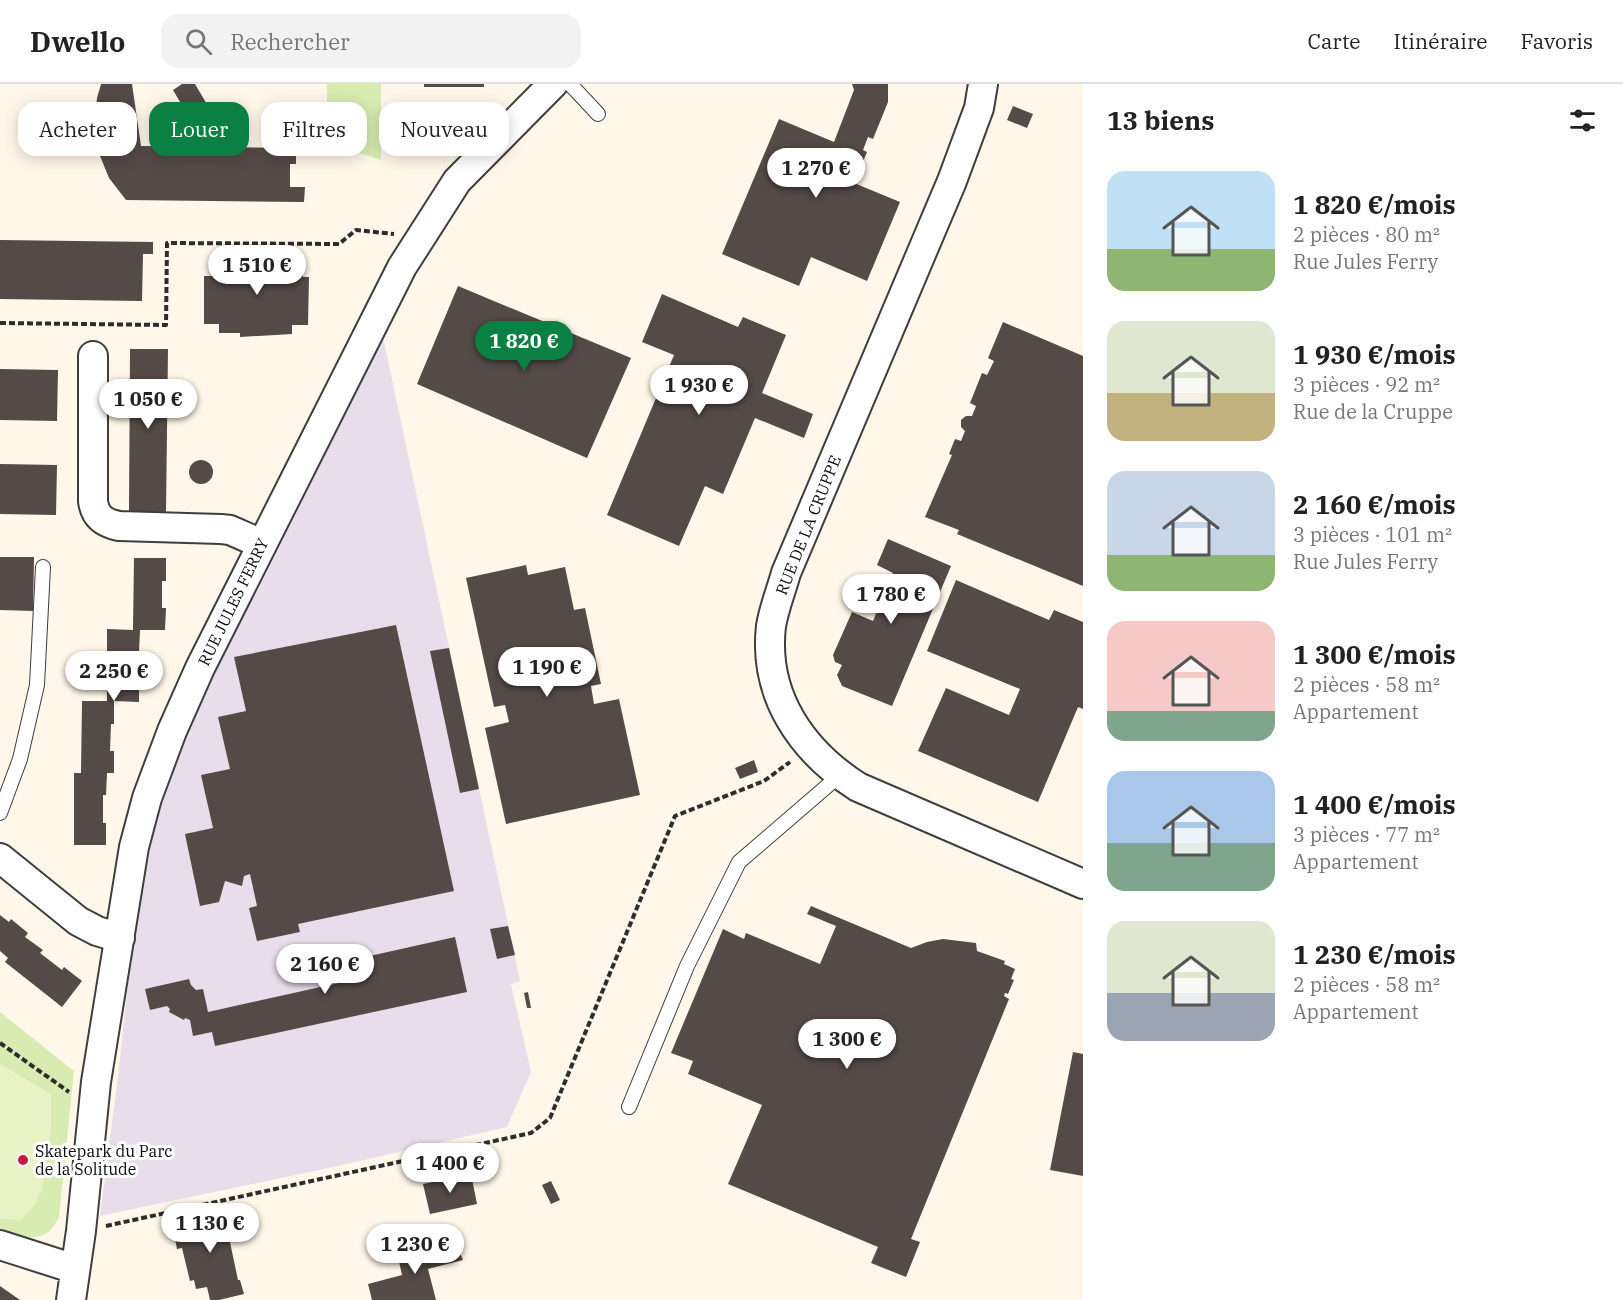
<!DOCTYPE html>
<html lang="fr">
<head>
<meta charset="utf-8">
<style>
  body { margin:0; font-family:"IBM Plex Serif",serif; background:#f2f2f2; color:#222; height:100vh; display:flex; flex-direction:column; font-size:22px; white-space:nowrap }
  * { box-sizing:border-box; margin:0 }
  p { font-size:20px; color:#767676 }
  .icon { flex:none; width:33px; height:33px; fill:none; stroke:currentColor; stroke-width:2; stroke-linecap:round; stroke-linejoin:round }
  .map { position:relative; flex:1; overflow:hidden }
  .details { display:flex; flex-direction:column; background:#fff; width:540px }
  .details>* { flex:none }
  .top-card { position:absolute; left:18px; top:18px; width:570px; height:54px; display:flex; gap:12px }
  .price { position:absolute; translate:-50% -51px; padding:0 14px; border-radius:21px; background:#fff; color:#222; font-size:20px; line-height:39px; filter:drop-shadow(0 2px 3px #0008) }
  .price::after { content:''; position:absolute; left:50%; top:36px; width:18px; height:14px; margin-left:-9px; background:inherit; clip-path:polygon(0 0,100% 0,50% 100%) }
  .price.current { background:#0b8043; color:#fff }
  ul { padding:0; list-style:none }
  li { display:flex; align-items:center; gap:18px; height:150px; padding:0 24px }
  li span { display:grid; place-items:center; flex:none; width:168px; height:120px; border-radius:18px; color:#555 }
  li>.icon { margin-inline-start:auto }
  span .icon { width:72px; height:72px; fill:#fffc; stroke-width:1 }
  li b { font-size:26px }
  h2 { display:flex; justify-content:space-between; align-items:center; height:72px; padding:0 24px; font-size:26px }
  .chip { padding:0 21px; border-radius:18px; background:#fff; box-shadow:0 3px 15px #0003; font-size:21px; line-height:54px }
  .chip.current { background:#0b8043; color:#fff }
  header { display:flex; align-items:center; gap:36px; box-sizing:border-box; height:84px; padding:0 30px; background:#fff; border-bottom:2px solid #e0e0e0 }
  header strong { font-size:28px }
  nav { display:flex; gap:33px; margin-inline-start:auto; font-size:21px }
  .search { width:420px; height:54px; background:#f2f2f2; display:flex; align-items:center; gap:15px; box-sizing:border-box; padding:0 21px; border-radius:18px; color:#767676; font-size:22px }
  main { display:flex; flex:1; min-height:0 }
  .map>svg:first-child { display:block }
  .industrial { fill:#e8deeb }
  .green { fill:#d8ebb1 }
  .pitch { fill:#e9f2c4 }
  .building { fill:#544a47 }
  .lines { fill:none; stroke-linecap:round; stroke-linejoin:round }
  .lane-casing { stroke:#3e3e3e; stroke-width:16 }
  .street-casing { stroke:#3e3e3e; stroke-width:32 }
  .path { stroke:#2d2d2d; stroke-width:4; stroke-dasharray:6 3; stroke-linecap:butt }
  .lane { stroke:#fff; stroke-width:14 }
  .street { stroke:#fff; stroke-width:28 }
  .poi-dot { fill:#c31c3d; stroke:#fff; stroke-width:2 }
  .labels { text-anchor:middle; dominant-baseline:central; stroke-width:6; stroke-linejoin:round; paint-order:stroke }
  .street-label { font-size:16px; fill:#0b0b0b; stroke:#fff }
  .poi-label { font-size:16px; fill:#0b0b0b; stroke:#fff; text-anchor:start }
</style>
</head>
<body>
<header>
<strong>Dwello</strong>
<div class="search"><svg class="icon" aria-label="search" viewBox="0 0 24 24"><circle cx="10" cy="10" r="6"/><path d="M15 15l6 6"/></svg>Rechercher</div>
<nav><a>Carte</a><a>Itinéraire</a><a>Favoris</a></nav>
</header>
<main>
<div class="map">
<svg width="1083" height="1216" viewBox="0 0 1083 1216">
  <rect width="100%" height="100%" fill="#fff7e9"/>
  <!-- industrial -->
  <path class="industrial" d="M383 253 520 897 511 900 531 988 507 1043 338 1082 100 1132 119 984 147 714 288 407Z"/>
  <!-- green -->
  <path class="green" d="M327 0H381V76L332 60 327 54Z
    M0 928 74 987 59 1133C46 1162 23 1154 0 1145Z"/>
  <!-- pitch -->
  <path class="pitch" d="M0 980 51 1010V1046L42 1106 34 1122 21 1136 0 1135Z"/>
  <!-- building -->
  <path class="building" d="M101 0H132L141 62 290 64V70H296V80H290V103H305L304 118 126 116 109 94 98 67 95 34 97 14Z
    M182 0H195L208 22 189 33 173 6Z
    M424 0H484V3H424Z
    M852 0H888V18L873 55 868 53 863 66 867 68 854 99 900 118 867 197 811 173 799 202 722 170 779 35 834 58 854 6Z
    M1013 22 1033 30 1027 44 1007 36Z
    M0 156 153 158V170H143L142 217 0 215Z
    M220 170H293L292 193H296V186H303V193H309L308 241H292V250L240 253V249H219V240H204V192H220Z
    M458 202 631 274 587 374 417 300Z
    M662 210 738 243 743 233 786 251 762 309 813 330 804 354 755 334 723 410 705 402 679 462 607 431 674 271 642 258Z
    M1003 238 1083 272V502L957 450 959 446 925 433 952 371 949 370 955 355 961 357 965 347 961 343V336L966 332H972L976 322 970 319 982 289 987 291 994 277 988 274Z
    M130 265H168L166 428 129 427Z
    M0 285 58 286 57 337 0 336Z
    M189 388a12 12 0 1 1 24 0a12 12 0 1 1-24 0Z
    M0 380 57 381 56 431 0 430Z
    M888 455 951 482 892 622 842 602 837 591 842 581 835 578 833 571 852 528 873 537 893 489 877 481Z
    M0 473H34L33 527 0 526Z
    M134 474H166V497H162V524H166L165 546H140L139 568H136V595L139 596V618L114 617V640H111L110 667H114V689H107L106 711H103V739H106V761H74V689H81L82 617H107V545L133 546Z
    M526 481 528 491 565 483 574 526 585 524 601 600 591 602 594 620 619 615 640 711 506 740 485 644 509 638 505 621 494 623 466 494Z
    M956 496 1049 536 1054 526 1083 538V625L1078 623 1038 718 918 667 946 604 1009 631 1020 605 927 567Z
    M396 541 454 807 298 840 300 848 257 857 249 824 257 822 250 790 244 792 242 802 225 797 219 818 200 822 185 750 213 744 201 691 230 685 218 633 246 627 234 573Z
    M449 564 479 705 460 709 430 567Z
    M754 676 758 688 740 695 735 684Z
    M811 822 911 864 927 858 943 855 976 859 977 867 1005 877 1004 880 1015 885 1011 895 1014 896 1008 910 1005 909 1004 912 1009 915 911 1155 920 1158 906 1193 871 1179 878 1163 728 1100 762 1021 688 990 693 977 671 969 723 845 744 855 746 849 820 880 836 842 807 830Z
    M0 831 9 838 11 835 28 849 25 853 43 866 40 869 62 886 64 883 82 897 62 923 5 878 8 874 0 867Z
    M508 842 515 871 497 875 490 845Z
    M455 853 467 908 215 962 212 948 193 952 190 936 185 934 184 936 169 928 170 925 167 922 150 926 145 905 189 895 191 901 196 906 203 905 208 928 352 896 347 877Z
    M528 908 531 924H527L524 909Z
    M1073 968 1083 970V1092L1050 1086Z
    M471 1090 477 1120 430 1130 423 1100Z
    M551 1097 560 1116 551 1120 542 1101Z
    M232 1127 235 1142 227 1144 238 1196H240L244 1210 219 1216H210L207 1203 196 1205 194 1196 190 1197 182 1164 177 1165 172 1140Z
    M456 1159 463 1176 428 1185 436 1216H372L368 1200 402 1191 398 1173Z
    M0 1202 20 1216H0Z"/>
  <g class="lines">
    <defs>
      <path id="lane" d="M570 0 598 30
        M0 729 20 675 37 601 43 483
        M629 1023 687 882 739 778 840 691"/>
      <path id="street" d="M983 0 979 24 952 97 786 489C781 507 774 524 771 542 763 612 802 667 858 703L1083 800
        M93 272V417C95 433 104 439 119 442L221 445 230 446 262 460
        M0 774 78 837 97 847 120 854
        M0 1161 75 1185
        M71 1216 81 1147 96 998 134 763 147 714 172 647 200 584 402 183 457 97 553 0"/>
    </defs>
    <!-- lane casing -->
    <use href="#lane" class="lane-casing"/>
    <!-- street casing -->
    <use href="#street" class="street-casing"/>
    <!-- path -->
    <path class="path" d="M0 239 166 241 167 159 339 160 356 146 394 150
      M0 959 69 1008
      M106 1142 531 1049 550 1034 675 732 764 697 790 678"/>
    <!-- lane -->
    <use href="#lane" class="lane"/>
    <!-- street -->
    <use href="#street" class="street"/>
  </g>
  <!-- markers -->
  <circle class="poi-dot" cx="23" cy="1076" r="6"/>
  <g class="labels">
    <!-- street labels -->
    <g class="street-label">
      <text transform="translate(808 441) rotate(-68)">RUE DE LA CRUPPE</text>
      <text transform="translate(233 518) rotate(-64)">RUE JULES FERRY</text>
    </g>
    <!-- poi labels -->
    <g class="poi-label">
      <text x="35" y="1067">Skatepark du Parc<tspan x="35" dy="18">de la Solitude</tspan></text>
    </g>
  </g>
</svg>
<b class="price" style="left:816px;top:115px">1 270 €</b>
<b class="price" style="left:257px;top:212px">1 510 €</b>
<b class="price current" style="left:524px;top:288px">1 820 €</b>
<b class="price" style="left:699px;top:332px">1 930 €</b>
<b class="price" style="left:148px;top:346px">1 050 €</b>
<b class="price" style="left:891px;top:541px">1 780 €</b>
<b class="price" style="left:547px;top:614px">1 190 €</b>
<b class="price" style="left:114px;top:618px">2 250 €</b>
<b class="price" style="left:325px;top:911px">2 160 €</b>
<b class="price" style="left:847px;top:986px">1 300 €</b>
<b class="price" style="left:450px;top:1110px">1 400 €</b>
<b class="price" style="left:210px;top:1170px">1 130 €</b>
<b class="price" style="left:415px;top:1191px">1 230 €</b>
<div class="top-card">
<a class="chip">Acheter</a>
<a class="chip current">Louer</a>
<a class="chip">Filtres</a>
<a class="chip">Nouveau</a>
</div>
</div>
<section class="details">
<h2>13 biens<svg class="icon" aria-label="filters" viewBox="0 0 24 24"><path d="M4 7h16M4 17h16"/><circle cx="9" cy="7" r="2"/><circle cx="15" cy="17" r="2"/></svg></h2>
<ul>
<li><span style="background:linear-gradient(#bfe0f5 65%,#8fb573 0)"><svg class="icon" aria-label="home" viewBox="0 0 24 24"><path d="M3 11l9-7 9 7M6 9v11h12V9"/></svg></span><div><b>1 820 €/mois</b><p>2 pièces · 80 m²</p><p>Rue Jules Ferry</p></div></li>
<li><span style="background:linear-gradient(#dfe7d0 60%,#c2b280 0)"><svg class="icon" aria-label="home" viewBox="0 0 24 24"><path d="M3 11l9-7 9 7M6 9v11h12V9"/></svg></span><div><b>1 930 €/mois</b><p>3 pièces · 92 m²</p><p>Rue de la Cruppe</p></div></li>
<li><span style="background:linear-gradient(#c9d6e8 70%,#8fb573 0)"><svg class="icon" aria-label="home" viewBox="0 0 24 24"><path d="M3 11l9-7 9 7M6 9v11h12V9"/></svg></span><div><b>2 160 €/mois</b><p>3 pièces · 101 m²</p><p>Rue Jules Ferry</p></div></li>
<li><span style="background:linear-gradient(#f6c9c9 75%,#7fa58c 0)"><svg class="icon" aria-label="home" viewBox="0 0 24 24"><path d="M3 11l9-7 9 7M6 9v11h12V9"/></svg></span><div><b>1 300 €/mois</b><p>2 pièces · 58 m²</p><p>Appartement</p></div></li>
<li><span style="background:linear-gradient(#a9c7e8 60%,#7fa58c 0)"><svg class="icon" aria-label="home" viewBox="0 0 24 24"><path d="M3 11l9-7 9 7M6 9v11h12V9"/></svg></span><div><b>1 400 €/mois</b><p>3 pièces · 77 m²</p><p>Appartement</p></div></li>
<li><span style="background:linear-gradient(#dfe7d0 60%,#9aa5b1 0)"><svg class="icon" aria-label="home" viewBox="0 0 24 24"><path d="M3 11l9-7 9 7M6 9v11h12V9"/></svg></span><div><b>1 230 €/mois</b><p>2 pièces · 58 m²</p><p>Appartement</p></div></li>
</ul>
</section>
</main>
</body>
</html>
